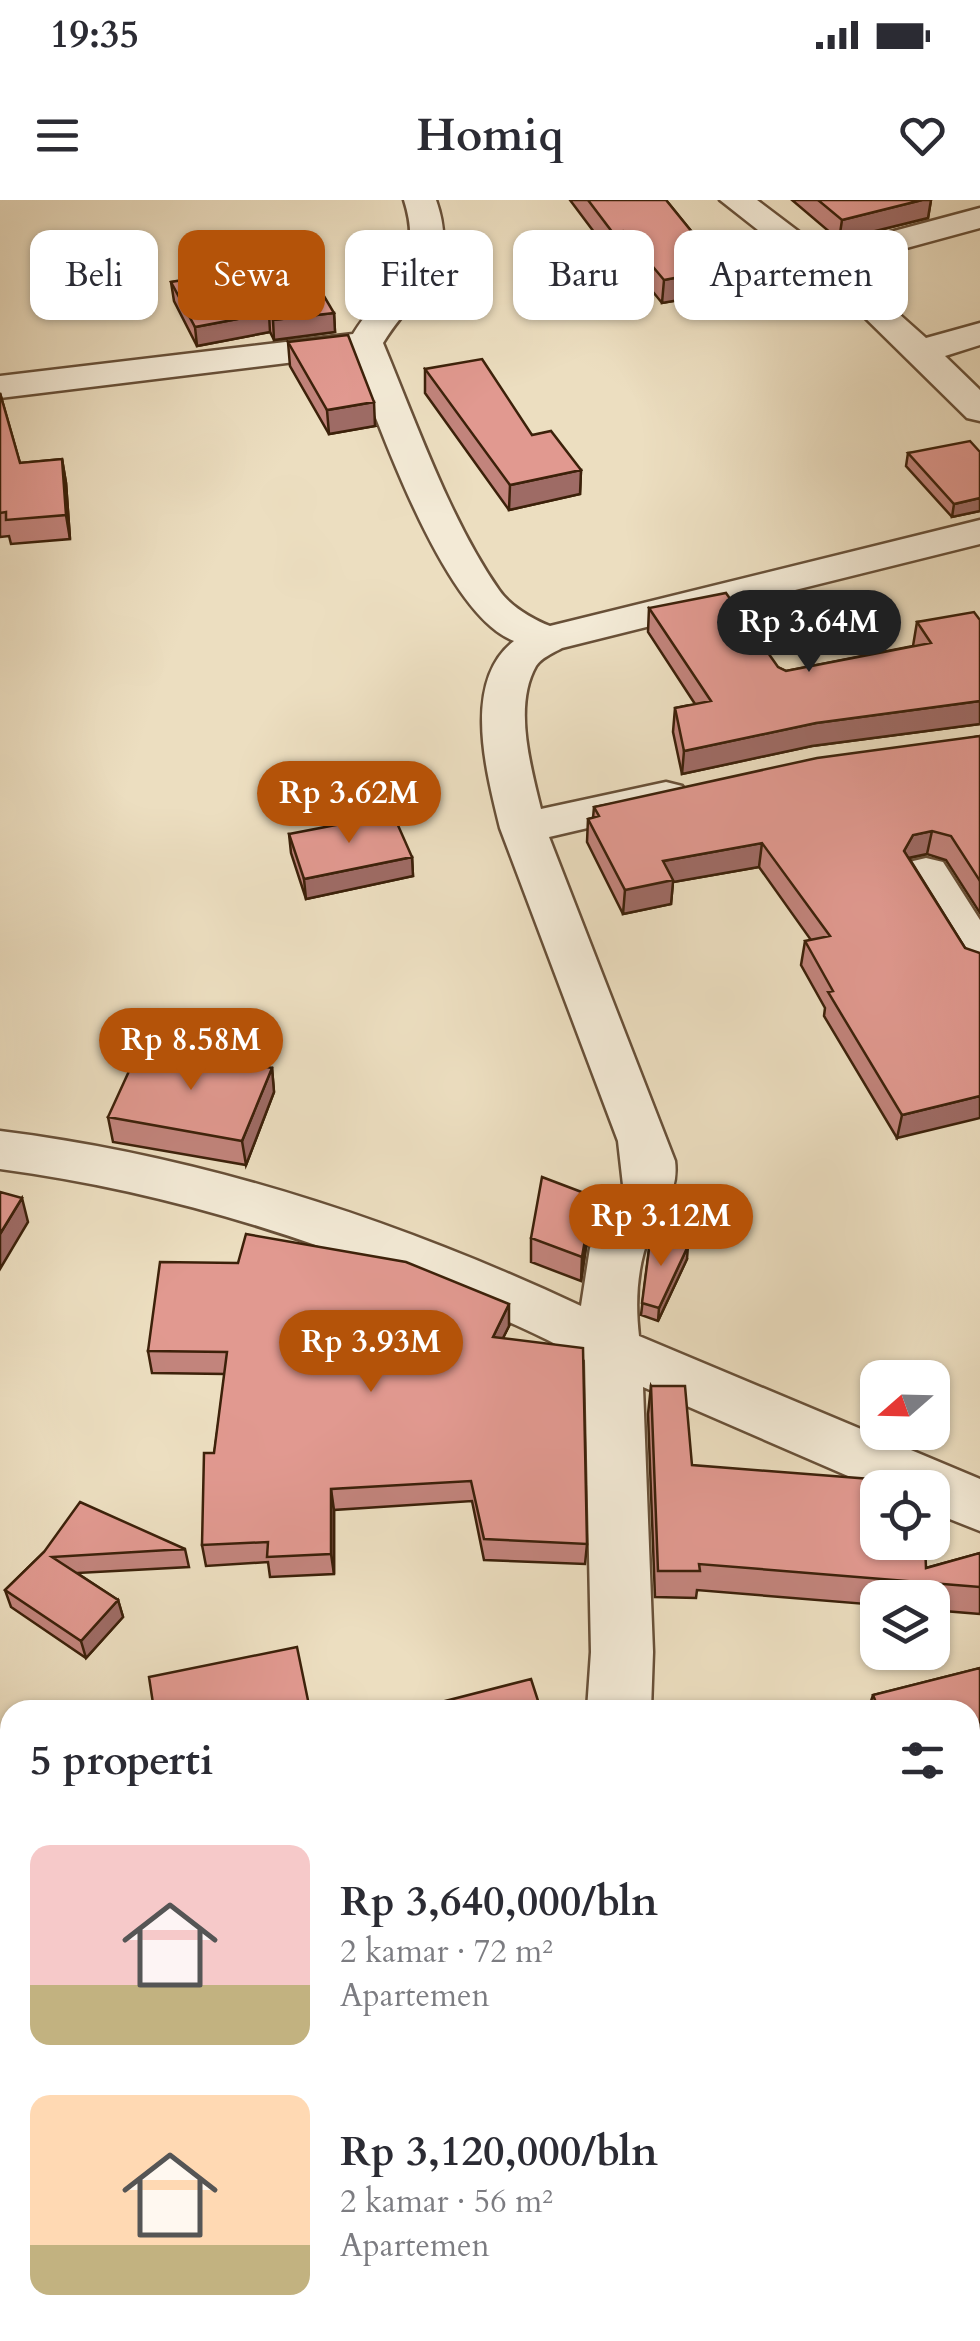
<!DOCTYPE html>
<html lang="id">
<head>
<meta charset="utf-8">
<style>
  body { margin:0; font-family:Cardo,serif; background:#f7f7f7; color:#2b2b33; height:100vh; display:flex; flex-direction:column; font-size:38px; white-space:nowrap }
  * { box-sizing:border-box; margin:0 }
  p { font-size:32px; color:#7c7c81 }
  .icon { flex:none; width:55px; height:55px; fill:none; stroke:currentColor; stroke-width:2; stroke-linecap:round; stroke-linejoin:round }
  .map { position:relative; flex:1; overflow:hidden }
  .details { position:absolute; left:0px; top:1500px; width:980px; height:642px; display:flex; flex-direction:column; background:#fff; border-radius:30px 30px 0 0; box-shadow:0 2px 8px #0004 }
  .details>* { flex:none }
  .banner { position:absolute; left:30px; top:30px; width:920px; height:90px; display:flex; gap:20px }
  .needle { width:65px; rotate:250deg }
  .controls { position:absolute; left:860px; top:1160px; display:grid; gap:20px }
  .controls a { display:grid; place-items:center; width:90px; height:90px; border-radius:20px; background:#fff; box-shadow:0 2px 8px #0004; font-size:50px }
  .price { position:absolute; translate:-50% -85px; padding:0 22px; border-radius:35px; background:#b45309; color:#fff; font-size:32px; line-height:65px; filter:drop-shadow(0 2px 5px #0008) }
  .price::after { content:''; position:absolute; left:50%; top:60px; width:30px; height:22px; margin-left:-15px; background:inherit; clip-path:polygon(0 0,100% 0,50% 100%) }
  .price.active { background:#222; color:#fff }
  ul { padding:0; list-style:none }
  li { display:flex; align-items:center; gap:30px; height:250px; padding:0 30px }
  li span { display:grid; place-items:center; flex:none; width:280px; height:200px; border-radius:20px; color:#555 }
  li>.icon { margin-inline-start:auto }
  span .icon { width:120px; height:120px; fill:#fffc; stroke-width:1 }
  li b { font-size:42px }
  h2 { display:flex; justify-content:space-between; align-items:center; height:120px; padding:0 30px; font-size:42px }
  .chip { padding:0 35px; border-radius:20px; background:#fff; box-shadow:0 2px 8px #0004; font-size:35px; line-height:90px }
  .chip.active { background:#b45309; color:#fff }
  .status { display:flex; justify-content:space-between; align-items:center; height:70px; padding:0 50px; background:#fff; direction:ltr }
  .status svg { height:28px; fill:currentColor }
  header { display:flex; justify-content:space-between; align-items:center; height:130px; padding:0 30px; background:#fff; font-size:45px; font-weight:600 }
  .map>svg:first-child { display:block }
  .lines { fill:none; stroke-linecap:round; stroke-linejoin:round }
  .minor-casing { stroke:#685038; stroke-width:5 }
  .minor { fill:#f3ead6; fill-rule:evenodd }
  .wall { fill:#c2847c; stroke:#3c210a; stroke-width:2.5 }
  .shaded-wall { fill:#9e6b65; stroke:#3c210a; stroke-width:2.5 }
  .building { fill:#e19990; stroke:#3c210a; stroke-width:2.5 }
</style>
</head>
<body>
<div class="status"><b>19:35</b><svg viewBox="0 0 49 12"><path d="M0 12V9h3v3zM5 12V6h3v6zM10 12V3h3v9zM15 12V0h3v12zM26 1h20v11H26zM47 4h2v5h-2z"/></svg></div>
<header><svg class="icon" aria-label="menu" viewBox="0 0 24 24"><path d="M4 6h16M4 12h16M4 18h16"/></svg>Homiq<svg class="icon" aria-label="heart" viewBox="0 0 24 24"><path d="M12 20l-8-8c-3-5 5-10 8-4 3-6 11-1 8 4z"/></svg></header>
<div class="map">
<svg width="980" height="2141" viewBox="0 0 980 2141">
  <rect width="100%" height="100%" fill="#ecdec0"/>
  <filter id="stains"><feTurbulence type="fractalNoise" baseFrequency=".002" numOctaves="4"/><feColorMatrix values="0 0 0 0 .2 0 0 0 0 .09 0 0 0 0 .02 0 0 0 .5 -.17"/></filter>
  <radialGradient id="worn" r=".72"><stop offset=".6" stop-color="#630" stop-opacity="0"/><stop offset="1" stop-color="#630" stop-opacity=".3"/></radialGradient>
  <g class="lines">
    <defs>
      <path id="minor" d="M404 0H436C461 71 416 89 383 143 416 222 450 320 499 390 510 406 532 419 550 426L980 320V344L562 448C553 453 541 458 536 466 513 506 531 568 541 609L666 582 682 586 689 596 682 606 549 637 675 961C679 992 662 1006 650 1034 637 1066 635 1101 639 1136L980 1279V1331L932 1312V1288L878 1289 643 1187 653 1452 651 1510H587L591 1452 585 1160C537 1132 484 1111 433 1090 292 1031 151 989 0 969V931C202 956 397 1020 581 1106L590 1048 623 985 618 941 500 628C487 574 461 482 514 441 444 415 379 224 352 155L0 198V176L353 134C385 82 426 69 404 0Z
        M720 0H757L823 50 980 8V28L844 65 926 138 980 123V145L945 156 980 190V221L967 218 847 100Z
        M926 658 943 662 980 720V775L963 770 903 673 909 662Z
        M10 1744V1812L0 1814V1746Z
        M153 2132H231V2141H153Z"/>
    </defs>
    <!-- minor casing -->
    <use href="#minor" class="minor-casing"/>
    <!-- minor -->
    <use href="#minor" class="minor"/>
  </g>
  <!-- wall -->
  <path class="wall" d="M570 0H666L722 69 720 93 662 103 622 54 612 56Z
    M792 0H931L928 18 839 40Z
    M238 75 334 113 335 132 274 140 270 132 197 146 174 101 171 82Z
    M288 142 375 226 329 234 290 166Z
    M425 169 532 235 581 270 580 294 509 310 425 193Z
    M0 193 20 263 62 259 66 283 70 339 11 344 9 336 0 337Z
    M980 252V311L952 317 906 266 908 253Z
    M649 408 786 471 913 446 917 422 980 420V524L812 546 682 574 673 532 675 508 695 504 648 432Z
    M980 536V713L946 660 927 654 909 658 965 748 897 938 824 816 825 808 801 765 805 741 811 740 759 667 673 682 671 704 623 714 587 642 588 619 593 618 594 607Z
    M289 634 412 657 413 676 306 699 291 653Z
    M272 868 274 892 246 965 113 942 108 917Z
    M600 999 599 1023 586 1047 581 1081 531 1062V1038Z
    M651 1034 687 1059 658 1121 641 1115Z
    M509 1126 503 1138 587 1344 585 1364 484 1360 472 1301 334 1310V1374L270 1377 268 1362 206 1366 202 1345 225 1174 152 1173 148 1151Z
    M651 1186 692 1265 926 1368 980 1353V1414L932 1410V1398H878V1405L697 1390 696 1398 655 1397 648 1214Z
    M185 1349 189 1367 77 1373 118 1400 123 1417 86 1458 11 1407 5 1390 44 1352Z
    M980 1468V1700L970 1703V1510H868L873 1495Z
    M672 2132H783L786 2141H674Z"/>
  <!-- shaded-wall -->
  <path class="shaded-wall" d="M922 0H931L928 18 839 40 842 20Z
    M623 31 622 54 612 56 613 33Z
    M722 69 720 93 662 103 664 80Z
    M269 113 270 132 197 146 195 127Z
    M334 113 335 132 274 140 273 120Z
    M374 202 375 226 329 234 327 210Z
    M62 259 66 283 70 339 66 315Z
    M581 270 580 294 509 310 510 285Z
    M980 298V311L952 317 954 304Z
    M980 501V524L812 546 682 574 684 551 816 523Z
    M932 631 927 654 908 658 904 651 913 635Z
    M762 643 759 667 673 682 671 704 623 714 625 690 663 661Z
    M412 657 413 676 306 699 304 679Z
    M272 868 274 892 246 965 242 941Z
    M980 896V918L897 938 902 915Z
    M22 998 28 1022 0 1069V1034Z
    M600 999 599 1023 586 1047 581 1081 582 1057 588 1023Z
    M688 1046 687 1059 658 1121 659 1108Z
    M509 1104V1126L493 1158V1137Z
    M331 1289 334 1310V1374L331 1354Z
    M118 1400 123 1417 86 1458 81 1441Z
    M0 1549 7 1567 10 1593V1638L9 1639 10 1671 0 1617Z
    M980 1684V1700L970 1703V1686Z
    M0 1720 9 1740 0 1743Z
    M980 1748 979 1764 970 1766V1750Z
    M10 1945V1966L4 1968 10 2012V2070L0 1995V1949Z
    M477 2132H530V2136L511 2141H445Z"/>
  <!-- building -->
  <path class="building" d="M588 0H666L722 69 664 80 623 31 613 33Z
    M818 0H922L842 20Z
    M305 64 334 113 273 120 269 113 195 127 171 82 235 71 238 75Z
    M348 135 374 202 327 210 288 142Z
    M482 159 532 235 551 231 581 270 510 285 425 169Z
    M0 193 20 263 62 259 66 315 6 320V312L0 313Z
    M970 241 980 252V298L954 304 908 253Z
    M726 393 778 467 786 471 931 443 917 422 974 412 980 420V501L816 523 684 551 675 508 711 501 649 408Z
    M980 536V681L951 636 932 631 913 635 904 651 965 748 980 753V896L902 915 828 792 833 791 805 741 830 736 762 643 663 661 673 680 625 690 588 619 599 616 594 607 817 558Z
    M393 614 412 657 304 679 289 634Z
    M141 845 272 868 242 941 108 917Z
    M542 977 600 999 588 1023 582 1057 531 1038Z
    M0 992 22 998 0 1034Z
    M246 1034 406 1062 509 1104 493 1137 583 1148 587 1344 484 1339 471 1281 331 1289V1354L267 1357 268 1342 202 1345 204 1253H214L227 1152 148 1151 160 1062 238 1063Z
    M651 1034 688 1046 659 1108 642 1103Z
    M651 1186H685L692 1265 922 1283 923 1288H878V1342H925L926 1368 980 1353V1387L699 1364 700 1371H658Z
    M80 1302 185 1349 52 1357 118 1400 81 1441 5 1390 44 1352Z
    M297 1447 310 1510H154L149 1477Z
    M980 1468V1684L970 1686V1510H879L873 1495Z
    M531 1479 541 1510H410Z
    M0 1559 6 1616 0 1617Z
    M0 1619 10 1671V1945L0 1949V1795L5 1793V1724L0 1720Z
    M970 1705 980 1728V1748L970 1750Z
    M0 1995 10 2070V2132H160L161 2141H0Z
    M286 2132H477L445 2141H288Z
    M679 2132H783L786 2141H681Z"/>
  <rect width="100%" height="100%" filter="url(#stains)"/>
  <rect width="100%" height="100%" fill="url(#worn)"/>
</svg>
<div class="controls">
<a><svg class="needle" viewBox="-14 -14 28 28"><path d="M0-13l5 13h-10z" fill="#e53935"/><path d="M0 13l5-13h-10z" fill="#7c7c81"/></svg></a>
<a><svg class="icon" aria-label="locate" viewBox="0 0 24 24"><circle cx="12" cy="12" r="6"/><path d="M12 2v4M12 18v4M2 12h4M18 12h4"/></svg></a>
<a><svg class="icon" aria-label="layers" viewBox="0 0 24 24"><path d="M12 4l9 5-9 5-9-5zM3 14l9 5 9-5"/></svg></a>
</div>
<b class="price active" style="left:809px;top:475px">Rp 3.64M</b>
<b class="price" style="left:349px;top:646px">Rp 3.62M</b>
<b class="price" style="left:191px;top:893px">Rp 8.58M</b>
<b class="price" style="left:661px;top:1069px">Rp 3.12M</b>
<b class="price" style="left:371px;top:1195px">Rp 3.93M</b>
<div class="banner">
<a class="chip">Beli</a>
<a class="chip active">Sewa</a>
<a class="chip">Filter</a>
<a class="chip">Baru</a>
<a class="chip">Apartemen</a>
</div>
<section class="details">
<h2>5 properti<svg class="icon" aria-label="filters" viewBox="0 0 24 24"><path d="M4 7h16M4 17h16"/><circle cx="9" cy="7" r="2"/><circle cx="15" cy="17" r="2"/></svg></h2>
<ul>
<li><span style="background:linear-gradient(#f6c9c9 70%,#c2b280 0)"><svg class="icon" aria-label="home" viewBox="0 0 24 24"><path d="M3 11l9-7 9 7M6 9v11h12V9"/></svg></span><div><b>Rp 3,640,000/bln</b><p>2 kamar · 72 m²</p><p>Apartemen</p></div></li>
<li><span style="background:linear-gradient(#ffd9b3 75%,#c2b280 0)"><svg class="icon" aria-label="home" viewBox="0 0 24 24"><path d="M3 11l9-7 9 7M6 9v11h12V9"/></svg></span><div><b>Rp 3,120,000/bln</b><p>2 kamar · 56 m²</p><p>Apartemen</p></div></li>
</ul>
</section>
</div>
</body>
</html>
